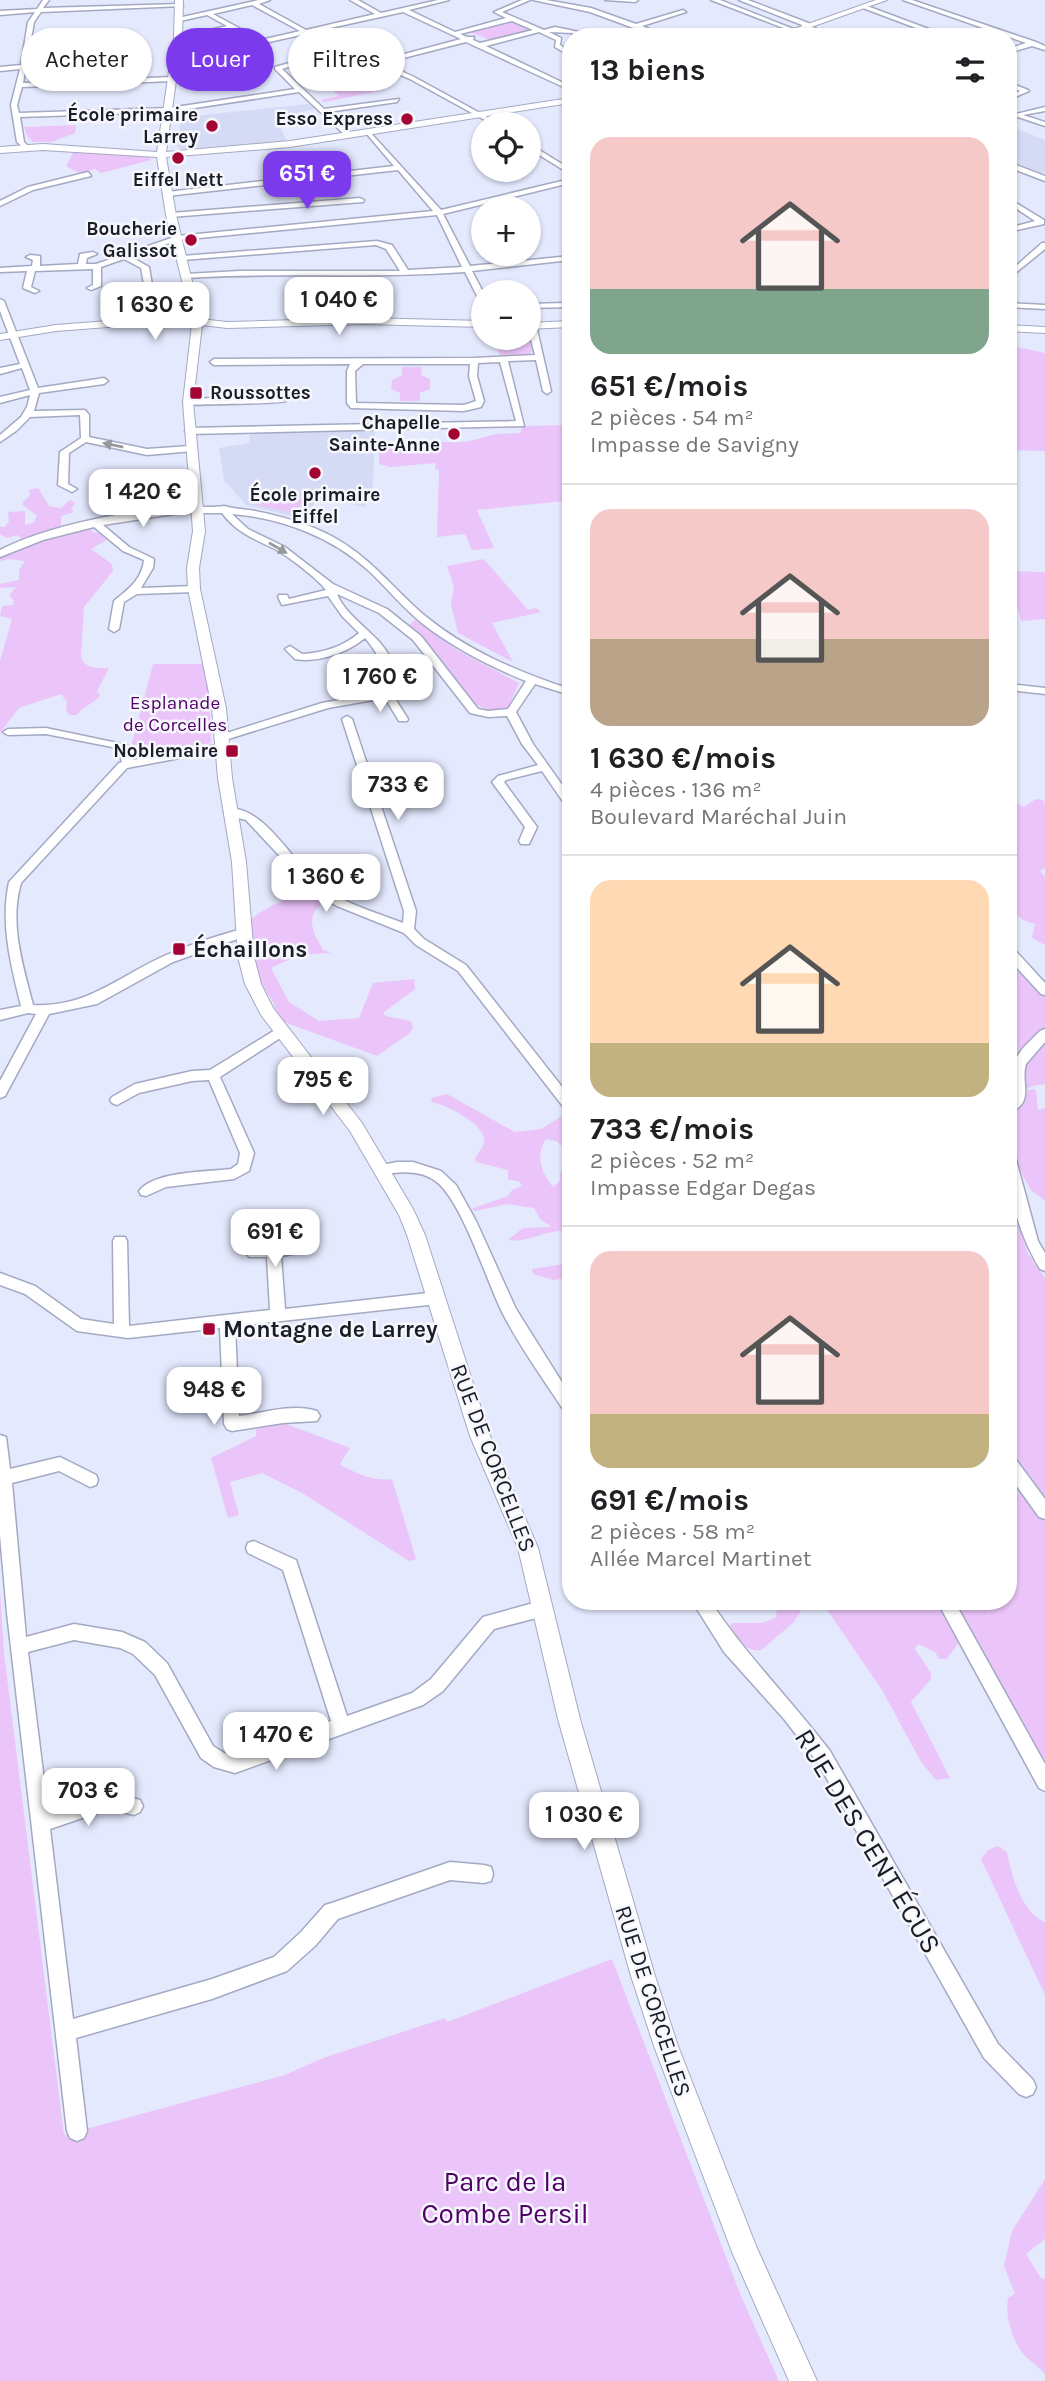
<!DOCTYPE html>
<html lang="fr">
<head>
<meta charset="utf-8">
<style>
  body { margin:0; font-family:Karla,sans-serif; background:#f2f2f2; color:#202124; height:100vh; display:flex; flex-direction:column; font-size:26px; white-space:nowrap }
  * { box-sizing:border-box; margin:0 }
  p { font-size:23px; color:#757577 }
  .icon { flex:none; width:38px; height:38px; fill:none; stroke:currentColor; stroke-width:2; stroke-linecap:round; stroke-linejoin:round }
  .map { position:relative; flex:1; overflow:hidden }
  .side { position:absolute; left:562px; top:28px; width:455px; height:1582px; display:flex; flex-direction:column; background:#fff; border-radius:28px; box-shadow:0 2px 5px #0004 }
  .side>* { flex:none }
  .top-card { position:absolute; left:21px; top:28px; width:436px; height:63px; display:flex; gap:14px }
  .fabs { position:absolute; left:471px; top:112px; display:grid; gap:14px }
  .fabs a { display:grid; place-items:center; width:70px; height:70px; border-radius:50%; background:#fff; box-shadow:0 2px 5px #0004; font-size:35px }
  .price { position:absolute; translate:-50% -60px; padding:0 16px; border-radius:14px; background:#fff; color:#222; font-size:23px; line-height:46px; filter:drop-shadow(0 2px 4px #0008) }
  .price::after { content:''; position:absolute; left:50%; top:42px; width:21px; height:16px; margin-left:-10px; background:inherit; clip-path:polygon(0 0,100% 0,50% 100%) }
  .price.on { background:#7c3aed; color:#fff }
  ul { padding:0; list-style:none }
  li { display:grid; align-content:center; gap:14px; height:371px; padding:0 28px }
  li+li { border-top:2px solid #e0e0e0 }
  li span { display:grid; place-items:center; height:217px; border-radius:21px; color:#555 }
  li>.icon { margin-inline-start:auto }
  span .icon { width:126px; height:126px; fill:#fffc; stroke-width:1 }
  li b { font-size:30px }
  h2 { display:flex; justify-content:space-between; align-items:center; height:84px; padding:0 28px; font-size:30px }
  .chip { padding:0 24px; border-radius:32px; background:#fff; box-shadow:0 2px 5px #0004; font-size:24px; line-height:63px }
  .chip.on { background:#7c3aed; color:#fff }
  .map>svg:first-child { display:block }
  .built { fill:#d5daf5 }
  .green { fill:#ebc5fa }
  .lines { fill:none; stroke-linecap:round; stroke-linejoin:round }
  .minor-casing { stroke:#a4a9c3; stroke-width:3 }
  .major-casing { stroke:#a4a9c3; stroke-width:2 }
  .minor { fill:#fff; fill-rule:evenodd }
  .major { fill:#fff; fill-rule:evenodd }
  .oneway { fill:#98999d }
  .poi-dot { fill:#a30433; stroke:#f6f7fc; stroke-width:2.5 }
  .labels { text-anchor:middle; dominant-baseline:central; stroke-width:5; stroke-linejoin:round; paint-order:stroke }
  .far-poi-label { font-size:19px; font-weight:bold; fill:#1b1d26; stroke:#f6f7fc; text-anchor:end }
  .far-park-label { font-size:19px; fill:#500067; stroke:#f6f7fc }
  .poi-label { font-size:23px; font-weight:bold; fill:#1b1d26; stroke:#f6f7fc; text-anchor:start }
  .street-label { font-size:23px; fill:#1b1d26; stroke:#f6f7fc }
  .near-street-label { font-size:28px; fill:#1b1d26; stroke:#f6f7fc }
  .near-park-label { font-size:28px; fill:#500067; stroke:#f6f7fc }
</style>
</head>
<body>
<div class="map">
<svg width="1045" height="2381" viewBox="0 0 1045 2381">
  <rect width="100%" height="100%" fill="#e4e9fe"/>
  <!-- built -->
  <path class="built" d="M309 104 315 109 275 118 287 141 179 149V146H171L172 143 179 142 180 133 177 132 180 130 181 120 175 118Z
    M1008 125 1045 140V172L1041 173 1008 160Z
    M301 430H375L373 485 365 507 321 498 300 518 246 505 224 480 219 448 249 443 250 433Z"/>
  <!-- green -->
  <path class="green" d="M507 21 531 30 492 41 470 32Z
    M355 56 358 57 346 61 385 90 324 102 321 100 339 96 311 71 292 74 290 72 339 62Z
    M76 125 75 133 52 142H33L27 136 24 127Z
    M74 151 147 156 151 160 101 173 95 169 79 173 66 166Z
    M529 337 532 351 530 354 500 357 495 338Z
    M1008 345 1045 353V454L1044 451 1008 450Z
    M402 367H422L421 375 430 379V389L420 393V401H400V393L391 389 392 380 402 375Z
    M570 425V515L565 501 477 510 494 548 472 550 465 534 437 537 439 470 435 469 436 463 390 467 379 464V442H466L496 434 521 433 522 426Z
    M38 488 49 506 61 508 70 500 75 503 71 509 74 512 61 516V526L93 529 92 532 99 533 107 540 91 549 112 564 113 571 84 607 81 657C85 669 97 668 109 668L97 691 100 695C94 705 84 704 77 715H69L66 710 67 702 61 694 19 708 0 733V661L12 619 0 616 2 606 13 605 14 601 9 595 16 587 0 588V584L19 580V570L25 561 9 559 0 561V557L23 540 17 535 7 538 0 534V527H5L9 521 8 512 25 511V525L33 523 37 516 23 505V502L30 496 29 490Z
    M270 492 312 502 300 514 257 505Z
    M484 559 528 610 536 608 541 612 492 623 513 662 458 633 451 604 454 587 447 566Z
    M1008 571 1045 572V619L1021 621Z
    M415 620 457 650 519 683 508 708C480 718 467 695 450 676L451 673 431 648 408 626Z
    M153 664H203L209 692 211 743 141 754 134 753 131 747Z
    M1008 798 1024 807 1036 799 1043 800 1045 804V868L1040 871 1045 877V945L1032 938 1035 924 1023 920 1008 906Z
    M320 891 325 894C324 905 318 905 314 913 308 924 317 940 323 950L331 953 299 955 271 968 289 1002 319 1021 359 1018 373 983 414 979 415 989 383 1013 386 1016 411 1021 413 1028 410 1033 377 1056 276 1019C277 1001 268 997 262 983 253 963 249 942 248 921 268 906 296 892 320 891Z
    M1008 970 1024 973 1045 993V1084L1033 1086 1008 1098Z
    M1033 1089 1036 1090 1038 1110 1045 1108V1201L1031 1190 1023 1176 1008 1142 1009 1128 1025 1091Z
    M447 1094 515 1132 541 1129 570 1111V1122L567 1126 570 1130V1152L556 1141 546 1139C535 1155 541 1172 553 1187L560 1181V1173L564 1166 570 1164V1240L561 1231C544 1231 523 1244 508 1240L523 1228 552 1227 540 1219 534 1208 507 1204 475 1211 471 1209 508 1196 512 1190 522 1186 520 1182 508 1179V1170L476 1162 475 1158C478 1153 486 1145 484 1138 481 1122 446 1105 432 1102L431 1098Z
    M1008 1185 1028 1254 1045 1278V1771L950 1601H1008Z
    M570 1263V1289L568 1278 553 1280 533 1274 532 1269Z
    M281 1422 350 1448 340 1464C353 1473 376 1482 392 1479L416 1559 409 1561 302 1493 262 1473 230 1482 239 1515 228 1518 211 1458 256 1436V1429L265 1424Z
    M0 1590 4 1653 64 2135 285 2075 323 2058 445 2018 447 2022 612 1959 741 2296 779 2381H0Z
    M789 1601H807L794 1622 761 1650C746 1652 737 1640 730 1629L731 1623H763L776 1617 777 1608 786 1606Z
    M821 1601H939L959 1642 947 1659H939L935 1652 918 1644 915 1649 931 1673V1679L911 1702 950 1778 936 1780 921 1762 882 1690Z
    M998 1846 1007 1852C1011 1874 1022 1914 1045 1922V1995L981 1859 988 1850Z
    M1045 2179V2239L1026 2254 1041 2278 1045 2279V2374C1038 2365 1027 2360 1021 2351 1011 2336 1005 2314 1008 2298L1015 2294 1004 2266 1012 2231Z"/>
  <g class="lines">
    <defs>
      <path id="minor" d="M43 0H49L43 8 180 4 183 6 41 12 34 22 23 83 173 77 176 79 173 81 22 87 17 105 19 113 169 108 295 89 275 69V67L340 49 305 34 260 44 176 57 173 55 254 41 232 29 178 40 175 38 227 26 207 15 180 21 178 18 259 0H270L259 4 306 30 375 14 350 0H358L381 13 438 0H449L409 10 455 32 506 18 494 12 522 0H530L502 12 544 30 555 27 579 32 578 37H572L573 33 549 32 561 38 560 45 570 52V56L555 47 556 40 539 32 486 46 570 86V90L466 42 384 63 414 77 500 124H492L410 79 345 51 282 69 324 109 399 99 397 102 328 112 350 134V136H346L299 92 169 112 20 117 24 142 30 148 26 150 17 142 11 105 20 69 0 71V67L21 65 28 22 35 12 0 15V11L37 9ZM252 5 300 31 261 40 213 14ZM403 12 461 39 378 61 312 32ZM512 21 533 30 480 43 473 40 474 37H467L460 34Z
        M533 0H546L591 8 636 24 683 10 686 12 642 26 668 37H658L590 12Z
        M605 0H638L635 2Z
        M711 0H720L796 30 791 31Z
        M739 0H748L811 24V26L833 37H824L802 27V25Z
        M903 0H912L1036 42 1045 46V50L1032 46 1008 53V49L1026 43Z
        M863 6H867L950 37H940L863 8Z
        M1008 82 1028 90 1029 91 1008 100V96L1020 91 1008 86Z
        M1045 107V111L1023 115 1045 122V126L1012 115Z
        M368 130 441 210 570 179V183L443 214 470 266 570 256V260L472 271 483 292V302L479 300 465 272C372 279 279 272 186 278L182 276 186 274 239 271H400L386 249 376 245 182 260 178 258 182 256 377 241 392 245 408 270 462 267 437 215 178 240 131 257 149 267 152 285 142 289 138 287 144 284 141 268 124 259 101 267V286L91 290 87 288 93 285V269L35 271 31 287 39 291 35 293 23 288 27 271 0 272V268L32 266 33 260 26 257 30 255 40 256V266L78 264 80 254 93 252 97 254 87 258 86 264H96L177 236 433 211 398 170 167 196 163 194 167 192 394 166 366 133Z
        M528 143 570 169V174L528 148Z
        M1008 162 1045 176V181L1008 167Z
        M88 172 91 176 33 190 0 206V201L28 187Z
        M360 198 364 200 363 202 171 217 167 215 171 213Z
        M1008 198 1044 220V224L1008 232V228L1035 221 1008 203Z
        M1042 243H1045V249L1008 279V273Z
        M0 299 4 301 38 388 104 378 108 381 104 384 39 393 34 411 85 410 89 415V437L147 449 190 446 195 449 193 451 147 455 86 442 69 453 68 484 77 489 72 492 58 485 60 452 81 438 80 415 30 417 16 431 0 442V435L21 417 27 407 30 395 0 403V397L30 390 22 368 0 374V368L20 364 0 311Z
        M566 303 570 305 569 307 528 308V304Z
        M1008 303 1045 305V309L1008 307Z
        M532 323 536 325 551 391 547 394 543 391 536 360 508 361 524 426 189 434 185 431 189 428 516 421 500 362 478 363 477 376 484 401 481 407 464 411 351 408 347 403V371L350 364 214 365 210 362 214 359 474 358 535 355 528 328V324ZM363 364H470L469 376 476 401 464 405 356 403 355 371Z
        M264 396 286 401C281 404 202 404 188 405L184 402 188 399Z
        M224 506C234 509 245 509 255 511 285 517 314 525 340 541 373 561 395 590 424 615 466 650 518 672 570 689V695L535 684 516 712 533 744 570 796V806H566L542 771 506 780 504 782 537 827 529 844H521L519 841 525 827 492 782 498 776 538 765 522 744 507 716 488 717 470 713 413 640 379 613 337 594C348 620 377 632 390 657 397 671 390 683 394 695 397 703 404 712 408 719L407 721H399L385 698 328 708 225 740H217V736L322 703 383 692C385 669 380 655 365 638 347 653 318 663 295 659L285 649 290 646 302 654C322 653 343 647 359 633L342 616 328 596 282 605 278 597 279 595H287L289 599 326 590C317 578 289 557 275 549 254 539 236 532 222 513H180L103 525 129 547 154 559 153 568 141 588 194 586 199 589 194 592 137 594 124 602 119 629 114 632 109 629 114 601C127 590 142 580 144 560L123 551 94 527 43 540 0 557V550C47 526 127 510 180 507 195 506 210 508 224 506ZM232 514C282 518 332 537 369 571 387 588 403 608 423 624 454 648 489 666 526 681L508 709 488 711 478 709 421 636 387 609 333 584 285 547 248 529Z
        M1008 684 1045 688V694L1008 690Z
        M347 716 352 719 416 911 414 929 424 939 466 965 570 1097V1111L565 1109 458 971 416 945 404 933 337 906 314 893 246 820 226 815 224 812 226 809C263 802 296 868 323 888 346 904 377 913 403 923L404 911 342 719Z
        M46 728 127 745 133 760 222 744 228 747 222 750 127 768 21 883C9 924 23 965 33 1005 87 1008 119 976 164 956 189 945 216 936 242 929L248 933 246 936 173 962 97 1004 49 1014 5 1096 0 1098V1081L36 1014 28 1013 0 1020V1010L21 1006C11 965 0 924 9 882L119 763 122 762 118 749 112 747 46 734 8 735 3 732 8 729Z
        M1008 946 1012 947 1045 983V995L1041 994 1008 958Z
        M280 1027 285 1029 286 1032 285 1035 220 1077 254 1153 249 1171 234 1179 166 1187 146 1196 141 1195 139 1191C154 1171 207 1172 231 1169L238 1164 240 1153 209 1080 192 1081 139 1093 117 1105 112 1103 110 1100 112 1097 135 1084 192 1071 210 1070Z
        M1045 1029V1042L1026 1064C1020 1084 1036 1103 1008 1113V1101L1013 1093 1012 1064 1023 1048 1040 1031Z
        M1008 1151 1015 1156 1038 1241 1045 1253V1271L1040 1269C1018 1233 1008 1193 1008 1151Z
        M413 1162 441 1171 456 1185 476 1221 516 1309 570 1395V1413L565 1412C543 1379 520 1347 502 1312 486 1279 463 1205 438 1183 423 1170 400 1171 382 1175L375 1170 377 1166 397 1162Z
        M271 1213 276 1215 280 1245H298L300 1249 298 1253 281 1256 285 1309 437 1292 442 1294 444 1298 442 1302 437 1304 235 1326 239 1416C263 1413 294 1403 317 1411L320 1416 317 1421 283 1423 232 1431 227 1429 224 1424 220 1328 128 1338 77 1331 25 1294 0 1285V1273L35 1286 81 1319 114 1324 113 1241 115 1237H125L127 1241 129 1326 270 1310 267 1257H249L247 1253 249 1249 266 1246 264 1219 266 1215Z
        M0 1435 6 1437 10 1469 60 1457 96 1475 98 1480 96 1485 90 1487 59 1471 12 1483 26 1637 74 1624 122 1632 145 1642 167 1663 213 1746 224 1753 235 1755 331 1721 283 1570 248 1553 246 1548 248 1543 254 1541 296 1560 347 1716 412 1693 431 1679 483 1617 544 1600 550 1603 552 1608 550 1613 544 1616 494 1629 443 1691 423 1705 235 1773 214 1767 201 1758 155 1675 133 1654 120 1648 74 1640 28 1652 48 1812 109 1791 140 1800 143 1806 140 1812 134 1815 109 1809 50 1829 73 2019 212 1979 274 1957 301 1932 325 1905 332 1903 450 1862 484 1865 491 1867 493 1874 491 1881 484 1883 450 1880 338 1919 315 1946 287 1971 212 1999 76 2038 87 2131 84 2138 77 2141 70 2138 67 2131 7 1613 0 1535Z
        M1008 1455 1014 1457 1045 1499V1519L1039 1517 1008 1474Z
        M692 1601H710C746 1655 791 1700 830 1751L998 2044 1033 2080 1036 2087 1033 2094 1026 2097 1019 2094 984 2058 818 1763 784 1719 724 1652Z
        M937 1601H954L1045 1764V1791L1039 1788Z"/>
      <path id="major" d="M175 0H183L182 38 166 152 290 141 570 98V103L290 147 166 157 176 215 201 319 227 322 365 318 483 321V327L365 324 227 328 202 325 193 402 205 531 199 568 200 589 226 708 232 778 246 862 254 957 261 984 273 1008 362 1123 413 1209 425 1235 490 1436 538 1548 580 1719 655 1976 678 2046 756 2246 817 2381H789L732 2252 654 2046 631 1976 558 1719 518 1548 470 1436 407 1235 399 1215 350 1131 261 1015 245 984 238 957 232 862 218 778 212 708 188 589 187 568 193 531 183 402 192 324 173 322 56 331 0 340V334L56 325 173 316 191 318 166 215 157 157 43 150 0 153V147L43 144 157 152 174 38Z
        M876 0H887L783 37H771Z
        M570 321V327L528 329V323Z
        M1008 325 1045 327V333L1008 331Z"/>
    </defs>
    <!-- minor casing -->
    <use href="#minor" class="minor-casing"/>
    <!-- major casing -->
    <use href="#major" class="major-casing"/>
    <!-- minor -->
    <use href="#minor" class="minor"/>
    <!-- major -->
    <use href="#major" class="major"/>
  </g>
  <!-- one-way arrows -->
  <defs><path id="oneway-solid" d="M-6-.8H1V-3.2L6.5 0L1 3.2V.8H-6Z" transform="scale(1.75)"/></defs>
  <g class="oneway">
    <use href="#oneway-solid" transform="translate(113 445) rotate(-169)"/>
    <use href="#oneway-solid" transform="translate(278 548) rotate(30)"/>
  </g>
  <!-- markers -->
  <g class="poi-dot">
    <circle cx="407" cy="119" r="7"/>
    <circle cx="212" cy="126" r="7"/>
    <circle cx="178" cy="158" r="7"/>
    <circle cx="191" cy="240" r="7"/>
    <rect x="189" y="386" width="14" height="14" rx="3.5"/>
    <circle cx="454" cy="434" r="7"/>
    <circle cx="315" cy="473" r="7"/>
    <rect x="225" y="744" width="14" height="14" rx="3.5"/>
    <rect x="172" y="942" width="14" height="14" rx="3.5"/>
    <rect x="202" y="1322" width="14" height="14" rx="3.5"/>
  </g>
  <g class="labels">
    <!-- far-poi labels -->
    <g class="far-poi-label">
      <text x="198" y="115">École primaire<tspan x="198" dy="22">Larrey</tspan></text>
      <text x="393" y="119">Esso Express</text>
      <text x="178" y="180" text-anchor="middle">Eiffel Nett</text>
      <text x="177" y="229">Boucherie<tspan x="177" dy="22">Galissot</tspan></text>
      <text x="210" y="393" text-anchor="start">Roussottes</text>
      <text x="440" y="423">Chapelle<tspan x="440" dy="22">Sainte-Anne</tspan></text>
      <text x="315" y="495" text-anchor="middle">École primaire<tspan x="315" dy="22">Eiffel</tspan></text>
      <text x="218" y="751">Noblemaire</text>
    </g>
    <!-- far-park labels -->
    <g class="far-park-label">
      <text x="175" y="703">Esplanade<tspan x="175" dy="22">de Corcelles</tspan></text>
    </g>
    <!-- poi labels -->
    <g class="poi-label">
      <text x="193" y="949">Échaillons</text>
      <text x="223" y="1329">Montagne de Larrey</text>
    </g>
    <!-- street labels -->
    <g class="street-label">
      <text transform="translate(493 1458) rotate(69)">RUE DE CORCELLES</text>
      <text transform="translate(653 2001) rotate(72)">RUE DE CORCELLES</text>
    </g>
    <!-- near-street labels -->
    <g class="near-street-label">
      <text transform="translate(868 1841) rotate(59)">RUE DES CENT ÉCUS</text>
    </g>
    <!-- near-park labels -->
    <g class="near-park-label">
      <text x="505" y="2181">Parc de la<tspan x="505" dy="32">Combe Persil</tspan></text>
    </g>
  </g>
</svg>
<div class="fabs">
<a><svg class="icon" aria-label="locate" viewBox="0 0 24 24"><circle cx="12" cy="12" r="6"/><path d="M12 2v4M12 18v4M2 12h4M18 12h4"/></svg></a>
<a>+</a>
<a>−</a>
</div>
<b class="price on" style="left:307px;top:211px">651 €</b>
<b class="price" style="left:339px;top:337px">1 040 €</b>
<b class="price" style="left:155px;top:342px">1 630 €</b>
<b class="price" style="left:143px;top:529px">1 420 €</b>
<b class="price" style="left:380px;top:714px">1 760 €</b>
<b class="price" style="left:398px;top:822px">733 €</b>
<b class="price" style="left:326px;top:914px">1 360 €</b>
<b class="price" style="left:323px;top:1117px">795 €</b>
<b class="price" style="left:275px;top:1269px">691 €</b>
<b class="price" style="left:214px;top:1427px">948 €</b>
<b class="price" style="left:276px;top:1772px">1 470 €</b>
<b class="price" style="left:88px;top:1828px">703 €</b>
<b class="price" style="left:584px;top:1852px">1 030 €</b>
<div class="top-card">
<a class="chip">Acheter</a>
<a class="chip on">Louer</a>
<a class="chip">Filtres</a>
</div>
<section class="side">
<h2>13 biens<svg class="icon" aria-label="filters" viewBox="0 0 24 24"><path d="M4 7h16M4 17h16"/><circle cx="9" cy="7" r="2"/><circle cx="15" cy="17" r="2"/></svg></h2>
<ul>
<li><span style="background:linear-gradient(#f6c9c9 70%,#7fa58c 0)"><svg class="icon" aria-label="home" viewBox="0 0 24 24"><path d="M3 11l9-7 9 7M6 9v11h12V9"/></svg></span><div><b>651 €/mois</b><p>2 pièces · 54 m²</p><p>Impasse de Savigny</p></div></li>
<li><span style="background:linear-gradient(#f6c9c9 60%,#b9a48a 0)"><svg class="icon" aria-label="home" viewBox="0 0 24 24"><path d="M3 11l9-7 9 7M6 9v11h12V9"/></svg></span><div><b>1 630 €/mois</b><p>4 pièces · 136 m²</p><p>Boulevard Maréchal Juin</p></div></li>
<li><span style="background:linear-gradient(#ffd9b3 75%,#c2b280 0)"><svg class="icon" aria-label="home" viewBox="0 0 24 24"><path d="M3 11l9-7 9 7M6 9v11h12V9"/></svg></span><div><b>733 €/mois</b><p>2 pièces · 52 m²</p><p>Impasse Edgar Degas</p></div></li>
<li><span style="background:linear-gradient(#f6c9c9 75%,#c2b280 0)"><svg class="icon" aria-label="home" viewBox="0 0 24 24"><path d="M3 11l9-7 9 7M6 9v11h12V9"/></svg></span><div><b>691 €/mois</b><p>2 pièces · 58 m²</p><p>Allée Marcel Martinet</p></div></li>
</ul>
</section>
</div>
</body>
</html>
